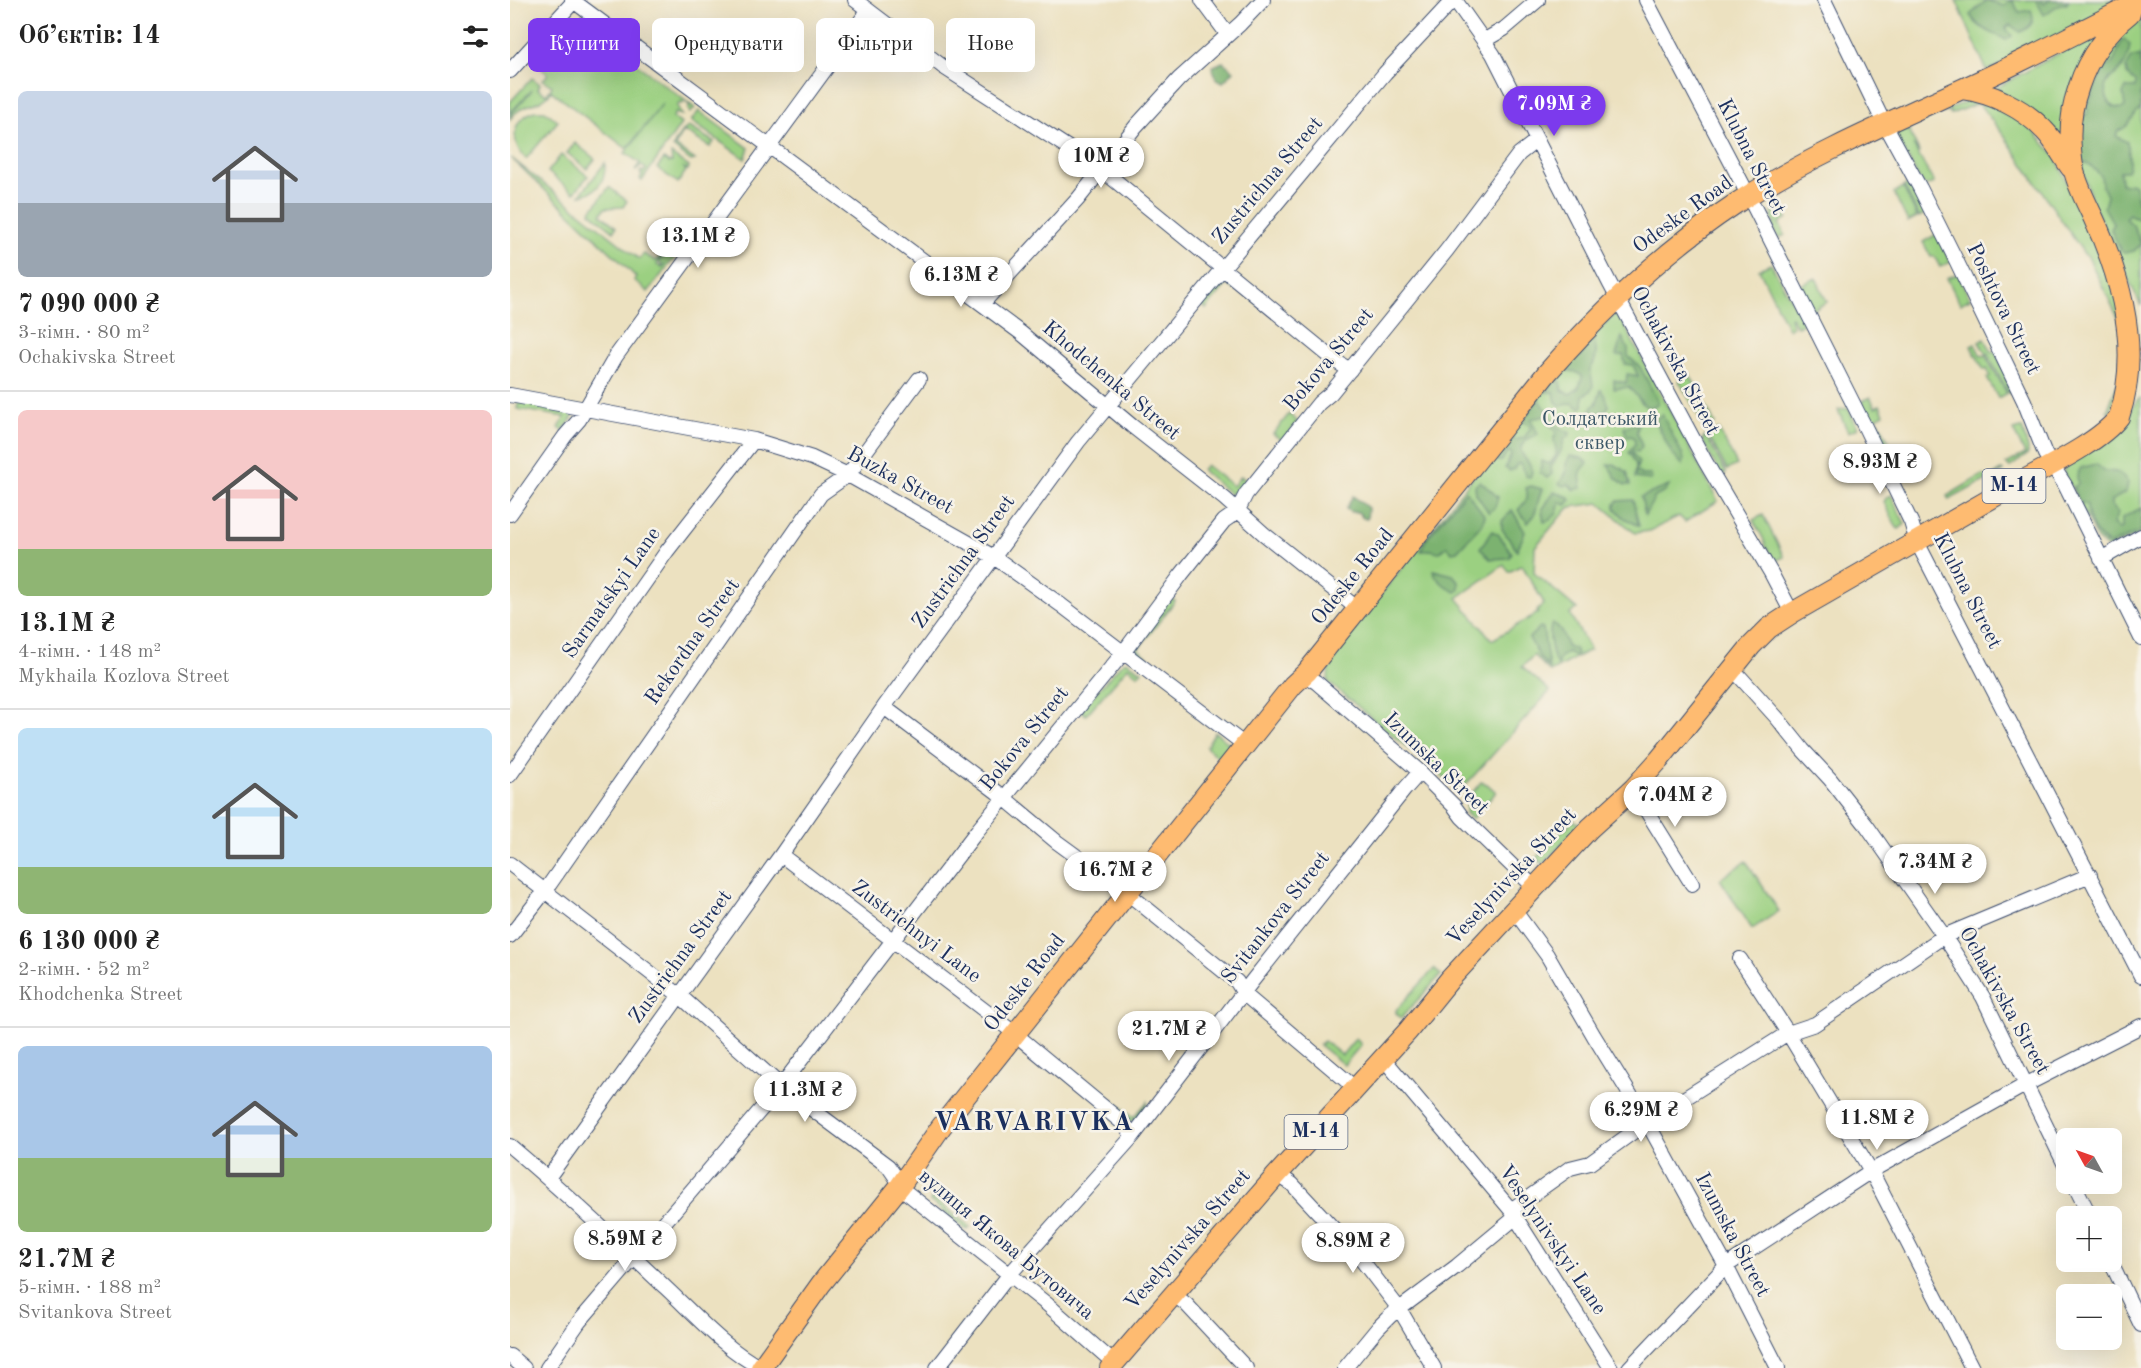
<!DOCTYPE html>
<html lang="uk">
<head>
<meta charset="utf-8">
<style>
  body { margin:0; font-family:"Old Standard TT",serif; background:#f6f6f6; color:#222; height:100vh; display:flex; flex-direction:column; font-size:22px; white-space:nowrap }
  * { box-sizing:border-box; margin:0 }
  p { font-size:20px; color:#767676 }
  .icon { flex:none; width:33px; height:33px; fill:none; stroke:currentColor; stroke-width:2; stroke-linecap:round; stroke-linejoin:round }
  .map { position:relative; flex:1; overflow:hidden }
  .panel { display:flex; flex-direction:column; background:#fff; width:510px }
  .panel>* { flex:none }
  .banner { position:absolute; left:18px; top:18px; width:570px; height:54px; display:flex; gap:12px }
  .needle { width:39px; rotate:310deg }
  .fabs { position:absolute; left:1546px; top:1128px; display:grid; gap:12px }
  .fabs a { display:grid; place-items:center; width:66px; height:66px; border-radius:9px; background:#fff; box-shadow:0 6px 24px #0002; font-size:30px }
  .price { position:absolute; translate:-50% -51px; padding:0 14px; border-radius:21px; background:#fff; color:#222; font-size:20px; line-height:39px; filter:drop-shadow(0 2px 3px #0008) }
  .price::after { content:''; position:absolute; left:50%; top:36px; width:18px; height:14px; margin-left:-9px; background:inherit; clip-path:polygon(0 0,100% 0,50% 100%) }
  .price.on { background:#7c3aed; color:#fff }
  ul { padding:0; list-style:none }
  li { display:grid; align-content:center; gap:12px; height:318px; padding:0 18px }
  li+li { border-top:2px solid #e0e0e0 }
  li span { display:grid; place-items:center; height:186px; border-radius:9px; color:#555 }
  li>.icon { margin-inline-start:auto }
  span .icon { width:108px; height:108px; fill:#fffc; stroke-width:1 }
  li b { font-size:26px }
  h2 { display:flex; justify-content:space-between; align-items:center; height:72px; padding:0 18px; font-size:26px }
  .chip { padding:0 21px; border-radius:9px; background:#fff; box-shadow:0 6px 24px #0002; font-size:21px; line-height:54px }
  .chip.on { background:#7c3aed; color:#fff }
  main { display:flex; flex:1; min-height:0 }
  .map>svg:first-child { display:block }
  .green { fill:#9bd081; stroke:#5b8070; stroke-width:1.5; fill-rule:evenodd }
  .forest { fill:#7cb26f; stroke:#4c7066; stroke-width:1.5 }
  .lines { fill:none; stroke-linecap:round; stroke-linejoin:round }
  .minor-casing { stroke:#3a4a6d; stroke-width:16 }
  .highway-casing { stroke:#3a4a6d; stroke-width:22 }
  .minor { stroke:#fff; stroke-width:14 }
  .highway { stroke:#febb71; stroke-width:20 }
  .labels { text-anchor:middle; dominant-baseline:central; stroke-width:5; stroke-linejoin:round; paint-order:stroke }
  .shield { fill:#f7f3e8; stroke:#5d6a87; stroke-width:1.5 }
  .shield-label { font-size:20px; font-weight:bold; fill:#1b2f5e }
  .street-label { font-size:21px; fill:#1b2f5e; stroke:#f7f3e8 }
  .park-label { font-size:21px; fill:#3b5767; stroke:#f7f3e8 }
  .district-label { font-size:27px; font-weight:bold; letter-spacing:1.5px; fill:#1b2f5e; stroke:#f7f3e8 }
</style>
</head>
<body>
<main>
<section class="panel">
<h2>Об’єктів: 14<svg class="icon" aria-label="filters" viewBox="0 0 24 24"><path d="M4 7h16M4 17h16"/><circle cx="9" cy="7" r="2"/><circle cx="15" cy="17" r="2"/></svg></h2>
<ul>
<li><span style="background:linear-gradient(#c9d6e8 60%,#9aa5b1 0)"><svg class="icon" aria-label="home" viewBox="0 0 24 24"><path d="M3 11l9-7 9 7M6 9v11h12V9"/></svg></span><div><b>7 090 000 ₴</b><p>3-кімн. · 80 m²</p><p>Ochakivska Street</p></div></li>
<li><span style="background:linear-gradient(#f6c9c9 75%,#8fb573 0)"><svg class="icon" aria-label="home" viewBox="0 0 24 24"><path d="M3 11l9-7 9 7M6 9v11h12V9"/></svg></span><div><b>13.1M ₴</b><p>4-кімн. · 148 m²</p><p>Mykhaila Kozlova Street</p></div></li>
<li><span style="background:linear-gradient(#bfe0f5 75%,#8fb573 0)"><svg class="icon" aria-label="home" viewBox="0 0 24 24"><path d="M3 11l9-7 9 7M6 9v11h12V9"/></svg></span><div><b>6 130 000 ₴</b><p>2-кімн. · 52 m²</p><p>Khodchenka Street</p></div></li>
<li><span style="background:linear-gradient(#a9c7e8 60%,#8fb573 0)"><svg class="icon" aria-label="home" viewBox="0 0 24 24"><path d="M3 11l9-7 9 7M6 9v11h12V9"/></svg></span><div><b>21.7M ₴</b><p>5-кімн. · 188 m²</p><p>Svitankova Street</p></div></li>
</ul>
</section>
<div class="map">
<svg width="1631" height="1368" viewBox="0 0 1631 1368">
  <rect width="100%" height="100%" fill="#f7f3e8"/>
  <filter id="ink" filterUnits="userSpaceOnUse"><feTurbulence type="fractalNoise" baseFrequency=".0167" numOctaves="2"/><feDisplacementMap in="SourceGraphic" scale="12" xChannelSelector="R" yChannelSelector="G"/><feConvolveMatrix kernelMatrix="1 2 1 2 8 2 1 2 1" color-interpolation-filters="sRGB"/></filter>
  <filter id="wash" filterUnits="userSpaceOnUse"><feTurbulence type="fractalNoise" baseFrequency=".008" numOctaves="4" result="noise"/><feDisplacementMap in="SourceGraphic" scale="24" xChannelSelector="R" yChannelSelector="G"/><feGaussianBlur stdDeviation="1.35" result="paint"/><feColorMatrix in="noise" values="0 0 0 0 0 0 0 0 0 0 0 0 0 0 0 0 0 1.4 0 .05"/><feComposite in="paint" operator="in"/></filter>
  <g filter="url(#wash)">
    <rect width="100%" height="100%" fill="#ece1c0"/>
    <!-- green -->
    <path class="green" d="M1446 0H1620L1477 71Z
      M1631 10V306L1583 204 1565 148 1577 79 1614 22Z
      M68 20 185 108 180 113 178 109 180 106 174 101 172 104 170 103 167 106 172 115 165 113 163 117 171 124 132 181 130 179 132 175 130 173 131 171 134 172 136 169 131 165 126 171 125 170 130 163 115 153 153 103 117 149 40 90 42 86 33 80 38 74 27 65Z
      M1598 26 1551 139 1479 92Z
      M22 78 30 84 28 89 36 94 39 91 41 92C28 108 15 100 0 119V115L22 90 0 113V102Z
      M1459 100 1483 106 1519 126 1546 157 1613 309 1619 362 1600 412 1597 411 1610 377 1614 330 1577 255H1575L1495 137 1470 105 1466 104 1441 114 1439 111 1429 114 1398 128 1410 154 1403 145 1424 183 1418 185 1412 184 1387 138V132L1397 130 1398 128Z
      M25 111H35L48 121 16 159C0 143 1 119 25 111Z
      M189 111 239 148 235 159 181 121Z
      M179 127 204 142 200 147 174 131 165 146 185 160 181 161 163 147C167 139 171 130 179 127Z
      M65 143 85 159 77 169 57 153Z
      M161 154 179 167 178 170 174 168 176 171 168 183 147 168 154 159 159 163 162 162Z
      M51 155 78 176 64 193 38 172Z
      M0 157 129 259 134 254 146 261 156 248 147 265 153 267 155 264 151 265 150 260 155 256H158L156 253 159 246 171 243 176 237 179 239 138 292 124 280 126 277 112 263Z
      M95 163C96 181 87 193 70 195Z
      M1400 183 1417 213 1409 217 1394 186Z
      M99 187 117 201 113 207 95 208 91 214 106 227 104 231 80 212Z
      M1393 187 1407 217 1398 222 1384 193Z
      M1271 207 1277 218 1269 223 1275 235 1269 238 1262 225 1265 223 1262 219 1263 211Z
      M1427 234 1441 262 1430 267 1424 256 1421 257 1413 242Z
      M1261 264 1294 323 1287 326 1281 317 1280 318 1283 326 1278 329 1249 269Z
      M1448 274 1460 299 1450 304 1437 278Z
      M712 278H717L727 285 723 289 717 284 696 309 689 303Z
      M1306 278 1317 302 1301 311 1289 286Z
      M1107 312 1208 501 1175 522 1169 516 1140 531 1125 533 1089 503 1060 507 1050 517 1025 547 1024 573 1067 609 1060 614 1080 650 1040 672 1024 655 1012 667 1040 691 950 791 818 682 819 660 1055 361ZM994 565 999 572 1012 565 1034 603 1027 611 1028 613 982 640 947 598Z
      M1475 339 1482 352 1485 351 1505 391 1499 393 1477 354 1479 353 1476 354 1469 342Z
      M1465 344 1471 356 1475 355 1497 393 1488 398 1477 378 1480 376 1477 369 1474 370 1461 346Z
      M1180 375 1194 402 1184 407 1169 381Z
      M1360 397 1365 407 1370 405 1374 414 1358 423 1351 404 1354 400Z
      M9 398 62 412 63 417 53 431 49 428 55 417 7 409Z
      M1631 398V534L1598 548 1587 539 1554 473V469L1620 412 1627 400Z
      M1196 406 1205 424 1197 428 1195 427 1185 410Z
      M1338 408 1348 428 1338 432 1328 410Z
      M779 414 788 422 773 441 763 434Z
      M1369 421 1391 467 1387 472 1380 466 1360 426Z
      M1512 428 1518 448V454L1500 467 1496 464 1515 454 1503 430Z
      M1209 430 1227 465 1217 470 1198 435Z
      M1196 436 1216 473 1213 475 1210 474 1192 440Z
      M696 465 723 486 731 476 740 484 733 491 720 494 692 470Z
      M1492 470 1493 471 1439 500 1437 496 1472 475 1479 478Z
      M1381 495 1395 524 1389 529 1387 528 1374 502 1376 498Z
      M1253 515 1274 557 1265 561 1256 547 1253 538 1243 520Z
      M659 597 665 601 628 649 639 658 635 659 626 652 624 648Z
      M616 661 632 671 628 675 618 667 576 715 570 710 612 663Z
      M705 732 720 744 709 758 696 747Z
      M971 782 977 784 986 792 962 819 956 813 957 799Z
      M1063 820 1070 824 1033 864 1026 858Z
      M1236 861 1269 911 1242 929 1210 879Z
      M924 969 931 975 891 1018 886 1013V1010Z
      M846 1038 851 1045 834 1065 809 1045 814 1041 832 1055Z
      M559 1068 581 1087 583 1086 624 1117 637 1102V1108L628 1118 621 1122 557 1071Z
      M422 1197 460 1227 457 1230 420 1201Z"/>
    <!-- forest -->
    <path class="forest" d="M1477 0 1493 6 1502 0 1509 12 1521 10C1526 22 1521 27 1510 32L1500 25 1496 28 1502 36 1496 40C1482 32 1469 30 1460 15Z
      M1526 0H1532L1531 2 1534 4 1540 0H1558L1557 4H1550L1534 15Z
      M1614 39 1620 45C1619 53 1616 63 1611 69 1605 77 1599 75 1595 88 1596 98 1600 110 1613 108L1615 106 1613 94 1616 88H1625L1626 85V82L1617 75 1616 68 1622 57H1631V108C1620 117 1623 125 1608 131L1606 136 1617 142C1619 150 1621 165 1617 171H1610L1611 183 1614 185 1621 183 1625 185 1628 202 1631 206V219L1625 218 1619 214 1615 218 1623 225 1631 244 1624 251 1614 253 1611 251 1601 230 1603 223 1594 207 1597 196 1592 185 1591 176 1579 164 1571 162 1565 148 1570 119 1577 114C1580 99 1585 84 1594 70 1597 64 1601 66 1604 61 1608 53 1608 45 1614 39Z
      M713 62 724 71 713 82 707 79 702 67Z
      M1082 335 1084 336C1086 353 1089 355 1080 370 1082 382 1088 390 1073 395V406L1070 408 1062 403 1051 406 1046 402 1044 392H1035L1046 379 1049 378 1052 390 1060 394C1068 390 1072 384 1072 376L1066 372 1054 370V368L1059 361 1069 355 1071 356 1074 351 1072 347Z
      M1112 337 1118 349V356L1130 367 1147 399 1148 403 1144 407 1135 406 1119 387 1104 389V380L1116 383 1117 374 1128 376 1123 365 1115 364 1113 355 1107 356 1106 355Z
      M1091 390 1095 395 1099 406 1095 411 1091 412 1094 417 1091 420 1084 416 1079 418 1082 407 1086 404Z
      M1029 399 1048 427 1060 433 1059 436 1055 438 1050 453 1041 467 1042 474 1037 478 1030 473 1032 461 1039 464C1052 451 1044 451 1044 437L1047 433 1039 423V419L1035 416 1021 419 1028 434C1024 437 1018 438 1015 441 1001 455 1029 463 1020 477L1016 476 1010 464H1007L1005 469 1000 471 995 468 1001 455 1000 452H997L992 461H987L985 458 994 441 1001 437 1007 440 1015 437 1021 427 1014 422V418Z
      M1152 414 1173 456 1174 461 1173 465 1162 454 1147 424 1146 419Z
      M1122 424H1128L1127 433 1132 446 1128 452 1123 451 1122 453 1129 462 1126 470 1131 475H1140L1142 478 1141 480 1125 478 1126 465 1119 452 1125 444 1124 438 1121 436 1117 437 1114 428Z
      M1060 456 1072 458 1078 463C1067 474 1071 474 1071 488L1064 490 1058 484 1054 486 1049 484 1056 473V464Z
      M1104 464 1117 472 1120 485H1115L1106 478 1098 465Z
      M1586 464 1594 471C1606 471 1612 472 1618 483L1616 492 1601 501V505L1608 513 1603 524 1609 529 1612 528V518L1631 508V531L1599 545C1586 538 1577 519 1577 505L1569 502 1563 488 1568 484 1567 475 1571 468Z
      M970 481 988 497 985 507 979 513 966 494 965 486Z
      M1021 486 1032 489C1027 501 1028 513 1018 523L1008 510C1014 502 1020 500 1016 488Z
      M1159 486 1155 492 1145 497 1135 515 1131 497Z
      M956 491 975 516 971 525 947 551 942 552 937 546C924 557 932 550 919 550 916 551 914 551 911 551L915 541Z
      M1044 492 1059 497 1061 500 1056 505 1049 502C1049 513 1045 518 1034 522L1032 510Z
      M843 496 858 508 857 519 853 518 848 512H841L836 509Z
      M1123 500 1129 526 1114 518 1105 508V504L1107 501Z
      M1002 510 1015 532 1007 551 992 529V521Z
      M982 531 988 534 1002 553 999 558 980 559 970 548Z
      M923 570 943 575 949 582V590L946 592C938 589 925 579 923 570Z
      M1042 623C1053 627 1053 639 1058 647L1064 648 1067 653 1064 656 1058 652 1050 657 1047 665C1042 655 1037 634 1042 623Z
      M1030 627 1033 628 1039 668 1030 658 1019 638Z"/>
  </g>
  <g filter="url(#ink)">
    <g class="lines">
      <defs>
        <path id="minor" d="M62 0 511 333 622 426 715 499 754 534 848 609
          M345 0 432 66 591 169 827 362 840 370
          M692 0 718 35
          M945 0 983 54 1100 284 1195 461 1261 573 1282 613
          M1136 0 1233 185 1355 427 1401 522 1407 542 1631 976
          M1314 0 1370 115 1410 188 1446 260 1514 401 1535 454 1555 485 1631 638
          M975 40 994 29 1028 0
          M0 71 65 0
          M472 304 568 199 626 126 669 79 730 24 753 0
          M0 395 244 440 302 458 338 475 484 557 551 605 735 745
          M0 514 55 436 69 420 106 356 358 11
          M1591 559 1631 536
          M1222 668 1268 719 1293 750 1320 779 1357 826 1434 936 1473 997 1557 1169
          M794 675 806 682 910 772 944 806 952 817 1024 887
          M374 707 487 792 547 842 625 899 727 982 734 994 845 1088
          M0 775 157 551 244 440
          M1123 789 1182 884
          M271 855 499 1029 614 1124 623 1136
          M0 864 169 995 271 1086 378 1166 396 1192 538 1305 604 1363
          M1004 910 1037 955 1084 1036 1137 1122 1216 1266 1268 1368
          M0 936 35 891 311 494 338 475 409 379
          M1230 959 1278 1033 1361 1171 1462 1368
          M873 1058 1001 1210 1101 1368
          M0 1146C54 1191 105 1240 156 1288 186 1316 215 1349 251 1368
          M767 1174 782 1184 847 1254 890 1310 924 1368
          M38 1178 271 855 374 707 568 442 875 73 943 0
          M1564 1184 1580 1216
          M1001 1210 1060 1168 1080 1163 1137 1122 1278 1033 1305 1024 1434 936 1580 875
          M1601 1262 1631 1325
          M663 1294 676 1304 736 1368
          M0 1356 14 1368
          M37 1368 69 1322 271 1086 467 831 613 653 671 575 714 521 727 512 736 494 809 403 821 393 937 250 1009 154 1027 140
          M427 1368 499 1275 623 1136 743 980 895 789 910 772
          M835 1368 868 1328 880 1316 947 1266 1006 1217
          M1119 1368 1216 1266 1361 1171 1517 1084 1631 1026"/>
        <path id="highway" d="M1452 89C1482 93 1513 108 1534 130 1545 141 1552 156 1561 168
          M251 1368 311 1284 390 1186 431 1127 783 685 797 672 1037 373C1093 309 1154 251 1225 204 1296 158 1375 124 1452 89 1513 62 1571 30 1631 1
          M600 1368 765 1177 898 1031 940 979 1080 828 1123 789 1149 760 1241 646 1259 628 1282 613C1356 570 1429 529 1503 486 1533 469 1589 443 1609 417 1631 351 1612 279 1583 217 1576 202 1568 187 1564 171 1558 141 1559 114 1569 86 1578 58 1597 31 1620 13"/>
      </defs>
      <!-- minor casing -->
      <use href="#minor" class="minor-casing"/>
      <!-- highway casing -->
      <use href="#highway" class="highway-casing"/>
      <!-- minor -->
      <use href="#minor" class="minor"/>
      <!-- highway -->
      <use href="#highway" class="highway"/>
    </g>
  </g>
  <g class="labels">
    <!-- shield labels -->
    <g class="shield">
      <rect x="1472.5" y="469" width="63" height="34" rx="4.5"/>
      <rect x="774.5" y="1115" width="63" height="34" rx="4.5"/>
    </g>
    <g class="shield-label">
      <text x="1504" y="486">М-14</text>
      <text x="806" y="1132">М-14</text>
    </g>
    <!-- street labels -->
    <g class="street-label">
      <text transform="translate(1241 157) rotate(63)">Klubna Street</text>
      <text transform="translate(758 181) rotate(-50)">Zustrichna Street</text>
      <text transform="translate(1173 215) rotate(-36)">Odeske Road</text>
      <text transform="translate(1493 309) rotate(64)">Poshtova Street</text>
      <text transform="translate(819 360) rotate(-50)">Bokova Street</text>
      <text transform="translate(1165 361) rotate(62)">Ochakivska Street</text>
      <text transform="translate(601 381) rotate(40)">Khodchenka Street</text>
      <text transform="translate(390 481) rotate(29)">Buzka Street</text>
      <text transform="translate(454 562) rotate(-54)">Zustrichna Street</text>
      <text transform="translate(843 577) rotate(-51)">Odeske Road</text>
      <text transform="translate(1457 591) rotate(63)">Klubna Street</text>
      <text transform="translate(102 593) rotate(-55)">Sarmatskyi Lane</text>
      <text transform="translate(183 642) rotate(-55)">Rekordna Street</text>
      <text transform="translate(515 739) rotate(-51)">Bokova Street</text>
      <text transform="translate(926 764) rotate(44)">Izumska Street</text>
      <text transform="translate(1002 877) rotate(-47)">Veselynivska Street</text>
      <text transform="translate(766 918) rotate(-52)">Svitankova Street</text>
      <text transform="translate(406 932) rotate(37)">Zustrichnyi Lane</text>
      <text transform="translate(171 957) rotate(-54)">Zustrichna Street</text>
      <text transform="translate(515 983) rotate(-52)">Odeske Road</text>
      <text transform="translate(1494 1001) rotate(61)">Ochakivska Street</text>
      <text transform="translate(1222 1235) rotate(62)">Izumska Street</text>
      <text transform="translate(678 1240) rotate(-49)">Veselynivska Street</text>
      <text transform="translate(1042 1240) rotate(56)">Veselynivskyi Lane</text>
      <text transform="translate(496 1245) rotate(40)">вулиця Якова Бутовича</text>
    </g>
    <!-- park labels -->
    <g class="park-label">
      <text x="1090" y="419">Солдатський<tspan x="1090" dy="24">сквер</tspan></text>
    </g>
    <!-- district labels -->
    <g class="district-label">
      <text x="524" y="1122">VARVARIVKA</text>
    </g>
  </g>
</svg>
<div class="fabs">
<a><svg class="needle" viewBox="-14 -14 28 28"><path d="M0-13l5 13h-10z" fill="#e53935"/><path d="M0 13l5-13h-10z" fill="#767676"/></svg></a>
<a>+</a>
<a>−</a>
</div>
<b class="price on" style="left:1044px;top:137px">7.09M ₴</b>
<b class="price" style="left:591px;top:189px">10M ₴</b>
<b class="price" style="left:188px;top:269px">13.1M ₴</b>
<b class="price" style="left:451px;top:308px">6.13M ₴</b>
<b class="price" style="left:1370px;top:495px">8.93M ₴</b>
<b class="price" style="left:1165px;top:828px">7.04M ₴</b>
<b class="price" style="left:1425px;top:895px">7.34M ₴</b>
<b class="price" style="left:605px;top:903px">16.7M ₴</b>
<b class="price" style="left:659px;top:1062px">21.7M ₴</b>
<b class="price" style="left:295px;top:1123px">11.3M ₴</b>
<b class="price" style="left:1131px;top:1143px">6.29M ₴</b>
<b class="price" style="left:1367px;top:1151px">11.8M ₴</b>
<b class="price" style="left:115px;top:1272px">8.59M ₴</b>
<b class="price" style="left:843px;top:1274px">8.89M ₴</b>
<div class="banner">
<a class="chip on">Купити</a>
<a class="chip">Орендувати</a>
<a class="chip">Фільтри</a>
<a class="chip">Нове</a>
</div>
</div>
</main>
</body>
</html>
